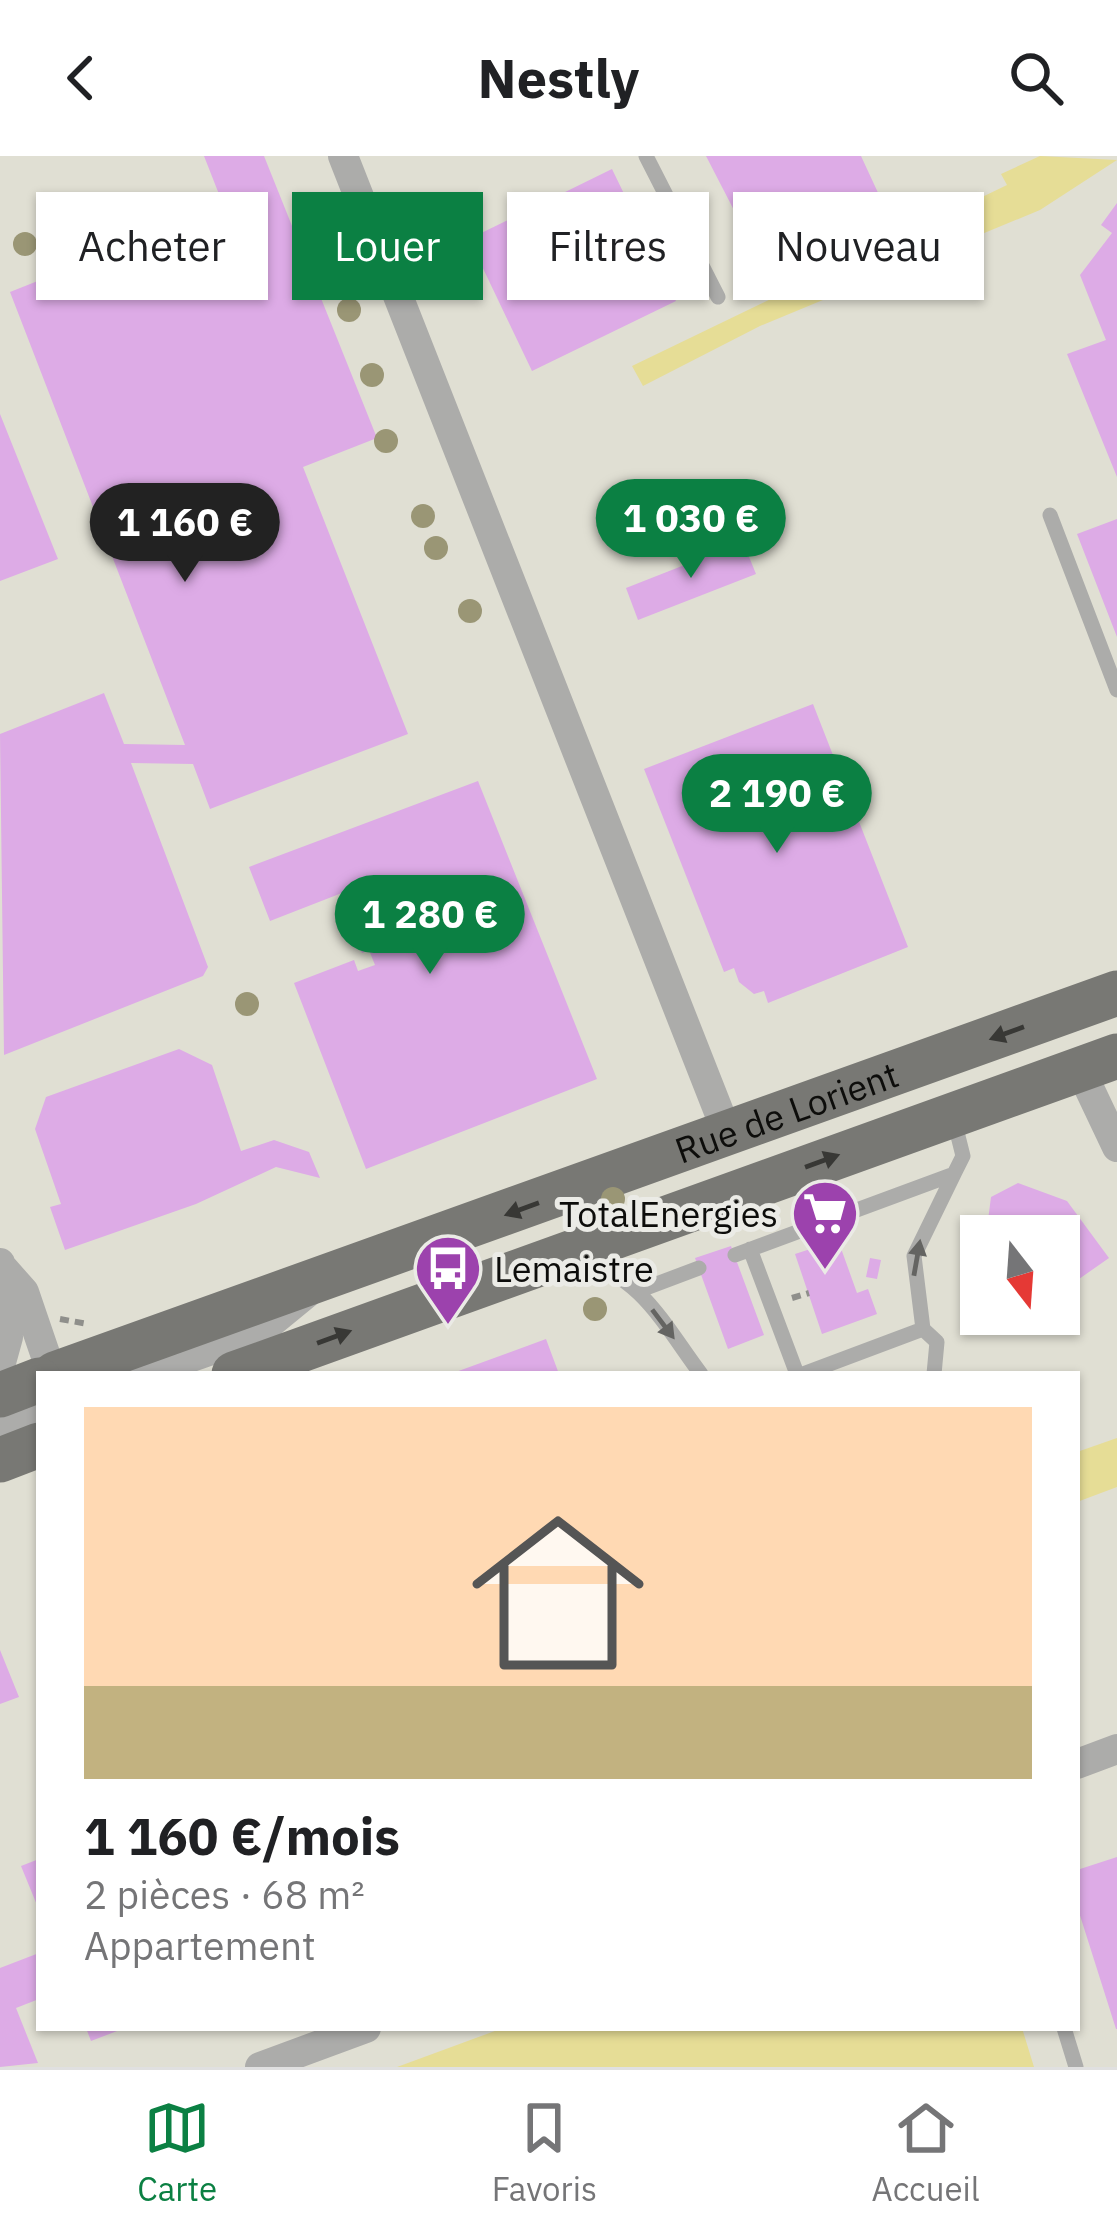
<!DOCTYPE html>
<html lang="fr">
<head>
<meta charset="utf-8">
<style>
  body { margin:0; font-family:"IBM Plex Sans",sans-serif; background:#f6f6f6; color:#202124; height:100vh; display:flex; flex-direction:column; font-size:45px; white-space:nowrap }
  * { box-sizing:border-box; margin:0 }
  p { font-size:39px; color:#757577 }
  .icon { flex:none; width:66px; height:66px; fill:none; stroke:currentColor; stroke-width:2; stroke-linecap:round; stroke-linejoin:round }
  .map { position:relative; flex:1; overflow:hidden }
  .sheet { position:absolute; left:36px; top:1215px; width:1044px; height:660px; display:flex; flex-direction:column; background:#fff; border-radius:0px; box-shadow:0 3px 9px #0004 }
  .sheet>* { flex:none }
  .guide { position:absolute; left:36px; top:36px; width:1047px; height:108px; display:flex; gap:24px }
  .needle { width:78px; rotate:163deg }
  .buttons { position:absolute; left:960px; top:1059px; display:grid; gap:24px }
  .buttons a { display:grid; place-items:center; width:120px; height:120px; border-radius:0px; background:#fff; box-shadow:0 3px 9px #0004; font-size:60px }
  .price { position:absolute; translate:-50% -102px; padding:0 27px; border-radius:42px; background:#0b8043; color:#fff; font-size:39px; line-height:78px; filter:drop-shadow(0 3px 6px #0008) }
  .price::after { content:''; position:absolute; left:50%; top:72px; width:36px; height:27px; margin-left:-18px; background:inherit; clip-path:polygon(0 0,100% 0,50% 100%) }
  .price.active { background:#222; color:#fff }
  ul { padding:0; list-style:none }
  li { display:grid; align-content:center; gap:24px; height:636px; padding:0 48px }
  li span { display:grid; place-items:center; height:372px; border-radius:0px; color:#555 }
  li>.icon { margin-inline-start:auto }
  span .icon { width:216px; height:216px; fill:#fffc; stroke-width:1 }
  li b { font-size:51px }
  .pill { padding:0 42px; border-radius:0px; background:#fff; box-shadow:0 3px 9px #0004; font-size:42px; line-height:108px }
  .pill.active { background:#0b8043; color:#fff }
  header { display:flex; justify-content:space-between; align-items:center; height:156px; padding:0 48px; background:#fff; font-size:54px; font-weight:800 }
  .tabs { display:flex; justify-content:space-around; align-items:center; height:168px; border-top:3px solid #e0e0e0; background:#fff; font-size:33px; color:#757577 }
  .tabs a { display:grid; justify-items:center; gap:6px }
  .tabs .active { color:#0b8043 }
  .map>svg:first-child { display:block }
  .built { fill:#e0dfd3; fill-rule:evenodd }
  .green { fill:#e6dd96 }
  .building { fill:#ddabe6 }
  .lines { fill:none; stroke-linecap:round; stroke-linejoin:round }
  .path { stroke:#8f8f8b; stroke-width:6; stroke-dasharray:9 6; stroke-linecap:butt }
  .lane { stroke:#acacaa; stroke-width:15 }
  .street { stroke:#acacaa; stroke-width:30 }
  .primary { stroke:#787874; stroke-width:45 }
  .tree { fill:#9a9675 }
  .oneway { fill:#383835 }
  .oneway2 { fill:#646462 }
  .labels { text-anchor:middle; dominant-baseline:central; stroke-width:10; stroke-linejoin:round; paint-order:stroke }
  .street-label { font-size:36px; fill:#0d0d0b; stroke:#ebebe6 }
  .poi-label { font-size:36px; fill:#0d0d0b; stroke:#ebebe6; text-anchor:end }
</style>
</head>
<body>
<header><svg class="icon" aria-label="back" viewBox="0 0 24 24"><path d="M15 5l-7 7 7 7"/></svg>Nestly<svg class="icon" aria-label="search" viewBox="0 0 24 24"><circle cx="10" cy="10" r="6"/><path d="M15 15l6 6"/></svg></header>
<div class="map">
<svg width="1117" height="1911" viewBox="0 0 1117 1911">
  <rect width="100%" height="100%" fill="#ebebe6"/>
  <!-- built -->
  <path class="built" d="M0 0H1117V1911H0ZM981 1080H1059V1158H981ZM39 1218H1077V1872H39Z"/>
  <!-- green -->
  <path class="green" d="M1040 0 1117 4 1040 54 760 170 643 230 632 210 1007 29 1001 18Z
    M1117 1282V1331L1077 1346V1296Z
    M503 1872H1022L1034 1911H397Z"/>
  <!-- building -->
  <path class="building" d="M204 0H264L377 282 303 311 408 578 210 653 193 608 131 607 208 811 203 820 4 899 0 578 104 537 124 588 185 589 10 136 224 51Z
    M706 0H861L886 54 826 83 831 92 769 122Z
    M612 13 676 145 532 215 469 83Z
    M1117 47V321L1067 198 1106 184 1080 119 1112 77 1101 69Z
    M0 258 58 403 0 425Z
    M1117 363V481L1077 378Z
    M743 386 756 418 638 464 626 432Z
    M813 548 908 791 768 847 764 835 754 838 739 826 734 812 724 816 644 613Z
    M478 625 597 923 366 1013 294 827 354 804 358 815 375 809 369 794 362 797 354 776 361 773 347 735 270 765 249 711Z
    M179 893 212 909 241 995 274 984 309 996 320 1022 276 1011 196 1048 65 1094 50 1051 61 1048 35 973 46 941Z
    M1018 1027 1067 1045 1109 1102 1059 1137V1080H986L991 1041Z
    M838 1084 857 1137 868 1133 877 1158 822 1178 795 1098Z
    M731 1090 764 1179 728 1193 695 1102Z
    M870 1102 881 1104 877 1123 866 1121Z
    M546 1183 559 1218H453V1217Z
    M0 1494 19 1541 0 1548Z
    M1117 1701V1873H1116L1077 1750V1714Z
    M39 1703V1754L21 1710Z
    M39 1797V1843L16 1852 38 1907 0 1911V1812Z
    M86 1872H125L91 1885Z"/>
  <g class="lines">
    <!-- path -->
    <path class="path" d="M792 1142 809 1137
      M60 1163 88 1168"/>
    <!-- lane -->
    <path class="lane" d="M646 0 718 141
      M1050 359 1117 534
      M750 1093 797 1218
      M735 1099 954 1018 963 1000 954 964
      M581 1107C639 1115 668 1175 701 1218
      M638 1135 699 1112
      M923 1173 937 1186 934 1218
      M803 1218 923 1173 914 1100 954 1018
      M1064 1872 1076 1911"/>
    <!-- street -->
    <path class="street" d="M343 0 728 979
      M1080 913 1117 991
      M0 1107 8 1181 0 1210
      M1 1110 24 1136 52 1218
      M143 1218 257 1178 307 1137
      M0 1272 39 1254
      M1077 1608 1117 1593
      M260 1911 366 1872"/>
    <!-- primary -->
    <g class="primary">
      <path id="s1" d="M55 1218 1117 837"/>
      <path d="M234 1218 1117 900"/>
      <path d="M0 1239 39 1224"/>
      <path d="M0 1304 39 1289"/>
    </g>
  </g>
  <!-- trees -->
  <g class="tree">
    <circle cx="25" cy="88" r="12"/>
    <circle cx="331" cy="101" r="12"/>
    <circle cx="349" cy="154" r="12"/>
    <circle cx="372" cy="219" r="12"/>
    <circle cx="386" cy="285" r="12"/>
    <circle cx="423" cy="360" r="12"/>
    <circle cx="436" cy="392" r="12"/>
    <circle cx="470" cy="455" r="12"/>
    <circle cx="247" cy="848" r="12"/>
    <circle cx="613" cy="1043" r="12"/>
    <circle cx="595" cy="1153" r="12"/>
  </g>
  <!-- one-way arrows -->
  <defs><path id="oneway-solid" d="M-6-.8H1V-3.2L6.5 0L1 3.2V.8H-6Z" transform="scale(3)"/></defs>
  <g class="oneway">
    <use href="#oneway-solid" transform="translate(1007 877) rotate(160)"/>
    <use href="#oneway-solid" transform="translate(822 1005) rotate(-20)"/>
    <use href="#oneway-solid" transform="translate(522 1053) rotate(160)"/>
    <use href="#oneway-solid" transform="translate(334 1181) rotate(-20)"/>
  </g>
  <g class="oneway2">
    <use href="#oneway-solid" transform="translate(917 1102) rotate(-80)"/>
    <use href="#oneway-solid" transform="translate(663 1168) rotate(53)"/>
  </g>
  <!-- icons -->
  <defs>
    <symbol id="supermarket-pin" viewBox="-11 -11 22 30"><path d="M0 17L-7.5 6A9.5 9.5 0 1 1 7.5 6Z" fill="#9c42ad" stroke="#ebebe6"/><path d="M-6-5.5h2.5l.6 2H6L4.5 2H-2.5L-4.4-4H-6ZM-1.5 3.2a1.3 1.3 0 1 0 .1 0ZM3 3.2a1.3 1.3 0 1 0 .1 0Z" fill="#fff"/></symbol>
    <symbol id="bus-pin" viewBox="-11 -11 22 30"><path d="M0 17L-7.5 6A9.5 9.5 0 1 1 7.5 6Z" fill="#9c42ad" stroke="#ebebe6"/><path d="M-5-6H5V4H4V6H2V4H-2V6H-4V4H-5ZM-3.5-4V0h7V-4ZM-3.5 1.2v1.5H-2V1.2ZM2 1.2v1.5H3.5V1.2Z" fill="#fff"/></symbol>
  </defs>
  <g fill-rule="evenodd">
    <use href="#supermarket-pin" x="787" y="1019" width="76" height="104"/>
    <use href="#bus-pin" x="410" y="1074" width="76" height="104"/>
  </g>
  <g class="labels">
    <!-- street labels -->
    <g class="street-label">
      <text stroke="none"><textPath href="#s1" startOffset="777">Rue de Lorient</textPath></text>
    </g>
    <!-- poi labels -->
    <g class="poi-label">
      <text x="778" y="1057">TotalEnergies</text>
      <text x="494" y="1112" text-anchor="start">Lemaistre</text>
    </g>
  </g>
</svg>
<div class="buttons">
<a><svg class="needle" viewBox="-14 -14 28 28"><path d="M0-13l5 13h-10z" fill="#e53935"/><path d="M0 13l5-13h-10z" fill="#757577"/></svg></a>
</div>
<b class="price" style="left:691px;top:425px">1 030 €</b>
<b class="price active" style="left:185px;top:429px">1 160 €</b>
<b class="price" style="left:777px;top:700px">2 190 €</b>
<b class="price" style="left:430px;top:821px">1 280 €</b>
<div class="guide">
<a class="pill">Acheter</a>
<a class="pill active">Louer</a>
<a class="pill">Filtres</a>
<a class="pill">Nouveau</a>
</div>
<section class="sheet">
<ul>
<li><span style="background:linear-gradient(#ffd9b3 75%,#c2b280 0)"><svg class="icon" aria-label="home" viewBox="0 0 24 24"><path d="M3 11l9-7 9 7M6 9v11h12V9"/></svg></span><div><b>1 160 €/mois</b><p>2 pièces · 68 m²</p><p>Appartement</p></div></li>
</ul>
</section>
</div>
<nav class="tabs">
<a class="active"><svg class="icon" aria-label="map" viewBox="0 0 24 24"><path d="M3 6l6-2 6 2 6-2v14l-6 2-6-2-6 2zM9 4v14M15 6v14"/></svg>Carte</a>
<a><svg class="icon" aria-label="saved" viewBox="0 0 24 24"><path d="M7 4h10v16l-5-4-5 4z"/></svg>Favoris</a>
<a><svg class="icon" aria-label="home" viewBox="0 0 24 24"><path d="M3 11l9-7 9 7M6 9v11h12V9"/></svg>Accueil</a>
</nav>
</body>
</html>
